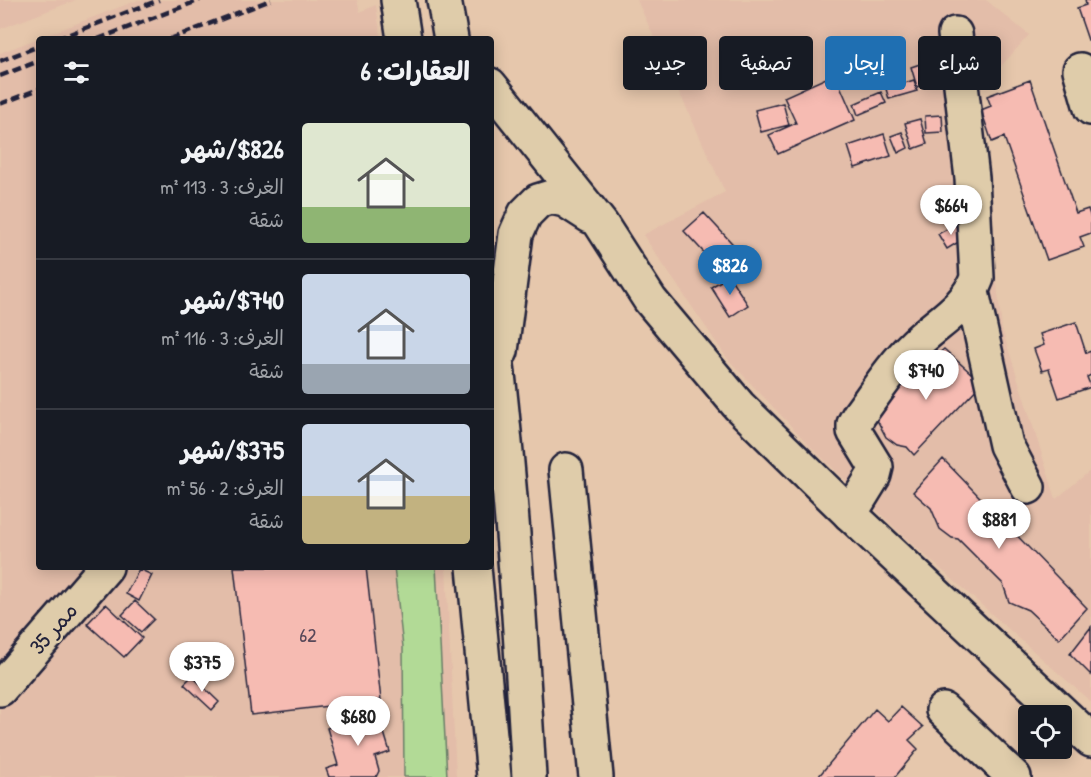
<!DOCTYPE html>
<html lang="ar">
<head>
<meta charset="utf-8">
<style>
  body { margin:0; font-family:"Patrick Hand","Playpen Sans Arabic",sans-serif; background:#20242c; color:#f1f3f6; direction:rtl; height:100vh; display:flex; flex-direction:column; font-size:22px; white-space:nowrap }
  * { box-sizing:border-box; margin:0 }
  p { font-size:20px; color:#9ea1a6 }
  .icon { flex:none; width:33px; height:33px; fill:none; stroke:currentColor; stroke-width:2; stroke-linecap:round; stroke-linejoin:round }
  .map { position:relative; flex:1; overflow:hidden; direction:ltr }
  .details { position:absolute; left:36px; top:36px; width:458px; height:534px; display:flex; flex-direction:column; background:#171b24; border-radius:6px; box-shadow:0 3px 15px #0003; direction:rtl }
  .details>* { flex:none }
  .guide { position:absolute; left:512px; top:36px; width:489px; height:54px; direction:rtl; display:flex; gap:12px }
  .tools { position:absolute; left:1018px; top:705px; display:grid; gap:12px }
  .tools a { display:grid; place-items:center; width:54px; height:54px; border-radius:6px; background:#171b24; box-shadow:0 3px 15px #0003; font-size:30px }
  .price { position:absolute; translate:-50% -51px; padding:0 14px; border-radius:21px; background:#fff; color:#222; font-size:20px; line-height:39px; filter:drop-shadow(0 2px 3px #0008) }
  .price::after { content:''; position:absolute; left:50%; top:36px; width:18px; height:14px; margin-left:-9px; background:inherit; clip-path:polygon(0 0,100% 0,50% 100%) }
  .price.current { background:#1f6fb2; color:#fff }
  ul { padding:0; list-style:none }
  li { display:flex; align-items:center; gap:18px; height:150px; padding:0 24px }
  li+li { border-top:2px solid #363941 }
  li span { display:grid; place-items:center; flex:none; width:168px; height:120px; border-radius:6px; color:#555 }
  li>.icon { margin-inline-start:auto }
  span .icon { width:72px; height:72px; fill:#fffc; stroke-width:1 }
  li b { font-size:26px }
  h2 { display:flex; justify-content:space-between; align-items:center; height:72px; padding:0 24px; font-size:26px }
  .chip { padding:0 21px; border-radius:6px; background:#171b24; box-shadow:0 3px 15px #0003; font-size:21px; line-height:54px }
  .chip.current { background:#1f6fb2; color:#fff }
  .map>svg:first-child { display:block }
  .built { fill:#e3bda9 }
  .green { fill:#b2da96; stroke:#6a7e68; stroke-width:1.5 }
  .building { fill:#f6bbb2; stroke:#22223b; stroke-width:1.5 }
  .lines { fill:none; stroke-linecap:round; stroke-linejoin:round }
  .minor-casing { stroke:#22223b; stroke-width:38 }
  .major-casing { stroke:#22223b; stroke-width:38 }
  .highway-casing { stroke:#22223b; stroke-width:38 }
  .minor { stroke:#dfccaa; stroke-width:33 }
  .major { stroke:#dfccaa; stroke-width:33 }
  .highway { stroke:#dfccaa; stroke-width:33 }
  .rail { stroke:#22223b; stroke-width:4.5; stroke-dasharray:9 4.5; stroke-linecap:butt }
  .labels { text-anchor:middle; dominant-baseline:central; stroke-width:4.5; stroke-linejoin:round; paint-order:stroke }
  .number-label { font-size:20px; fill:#574859 }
  .street-label { font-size:22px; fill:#22223b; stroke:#dfccaa }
</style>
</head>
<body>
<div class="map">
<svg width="1091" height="777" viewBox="0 0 1091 777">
  <rect width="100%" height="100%" fill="#e6c7ac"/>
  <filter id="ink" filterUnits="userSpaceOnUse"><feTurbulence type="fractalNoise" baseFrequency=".0167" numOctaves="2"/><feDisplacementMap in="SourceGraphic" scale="12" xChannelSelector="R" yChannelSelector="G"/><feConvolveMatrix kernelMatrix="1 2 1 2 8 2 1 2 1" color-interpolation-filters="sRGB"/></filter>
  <g filter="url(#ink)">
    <!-- built -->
    <path class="built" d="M0 0H76L0 29Z
      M138 0H357L360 12 376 5 381 39H39V567H446L456 777H0V53Z
      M637 0H986L1029 35 976 94 1002 329 1056 499 1091 470V702L899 532 810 446 727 358 643 235 725 192Z"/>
    <!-- green -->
    <path class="green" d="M394 567H436L447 777H404L403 647Z"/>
    <!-- building -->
    <path class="building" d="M1085 0H1091V39L1088 40 1077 8 1086 5Z
      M935 59 941 79 917 87 911 67Z
      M835 74 855 120 778 154 769 135 796 123 784 97Z
      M914 80 917 91 889 99 886 89Z
      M1030 80 1076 213 1088 209 1091 218V233L1080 237 1084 247 1047 260 1004 137 992 142 981 110 991 106 987 96Z
      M881 92 886 103 858 115 854 104Z
      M783 103 789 125 761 132 755 110Z
      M942 115 943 132 926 133 925 116Z
      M920 119 927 144 913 149 905 123Z
      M902 132 908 148 898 153 891 136Z
      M884 134 891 156 855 168 848 146Z
      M704 213 743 255 723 273 684 231Z
      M956 224 965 238 947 249 938 234Z
      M729 276 748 305 730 317 711 287Z
      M1076 322 1086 353 1091 351V375L1087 377 1091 387 1059 398 1049 369 1042 371 1034 349 1044 345 1040 334Z
      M944 349 982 383 914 455 907 447 897 445 886 437 875 416 894 395 900 382 909 372 919 371Z
      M943 459 1087 608 1059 639 1028 610 1009 602 1003 584 958 539 952 538 940 529 931 508 913 492Z
      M234 567H366L381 700 251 715Z
      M139 569 152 575 139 601 126 594Z
      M135 601 154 619 141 632 122 615Z
      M106 604 142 638 124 657 87 624Z
      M1091 627V675L1070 654Z
      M192 676 219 702 212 710 184 684Z
      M901 707 923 727 909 740 918 749 895 777H818L875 709 888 721Z
      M378 713 390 752 375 757 379 771 376 777H329L326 769 338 765 327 728Z"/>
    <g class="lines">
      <defs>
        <path id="minor" d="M1080 70 1091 108
          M972 292 1006 445 1028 487
          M566 470 596 777
          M850 514 874 475 876 467 854 431V424L859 415C876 392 894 364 914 345 936 323 966 309 977 278L972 178 955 34
          M0 689 106 567
          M943 710 1014 777"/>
        <path id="major" d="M490 85 601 224 650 300 739 406 850 514 1091 740
          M501 351 516 234 525 214 538 201 551 197 565 200 590 216"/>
        <path id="highway" d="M398 0 404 39
          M444 0 451 39
          M490 307C510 463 520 620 529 777
          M474 567 494 777"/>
      </defs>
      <!-- minor casing -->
      <use href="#minor" class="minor-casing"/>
      <!-- major casing -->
      <use href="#major" class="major-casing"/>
      <!-- highway casing -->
      <use href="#highway" class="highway-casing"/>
      <!-- minor -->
      <use href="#minor" class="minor"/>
      <!-- major -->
      <use href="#major" class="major"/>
      <!-- highway -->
      <use href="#highway" class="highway"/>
      <!-- rail -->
      <path class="rail" d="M57 39 159 0
        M98 39 200 0
        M170 39 271 0
        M0 61 39 46
        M0 76 39 61
        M0 104 39 89"/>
    </g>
  </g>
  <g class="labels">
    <!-- number labels -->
    <g class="number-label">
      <text x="308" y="634">62</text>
    </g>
    <!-- street labels -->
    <g class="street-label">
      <text transform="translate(53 628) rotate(-49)">ممر 35</text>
    </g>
  </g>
</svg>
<div class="tools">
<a><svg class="icon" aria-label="locate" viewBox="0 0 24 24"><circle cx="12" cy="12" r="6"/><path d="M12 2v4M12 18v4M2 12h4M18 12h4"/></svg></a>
</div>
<b class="price" style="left:951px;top:236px">$664</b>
<b class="price current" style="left:730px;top:296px">$826</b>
<b class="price" style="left:926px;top:401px">$740</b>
<b class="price" style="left:999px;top:550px">$881</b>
<b class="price" style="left:202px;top:693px">$375</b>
<b class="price" style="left:358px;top:747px">$680</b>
<div class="guide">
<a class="chip">شراء</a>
<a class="chip current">إيجار</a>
<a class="chip">تصفية</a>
<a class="chip">جديد</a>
</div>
<section class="details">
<h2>العقارات: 6<svg class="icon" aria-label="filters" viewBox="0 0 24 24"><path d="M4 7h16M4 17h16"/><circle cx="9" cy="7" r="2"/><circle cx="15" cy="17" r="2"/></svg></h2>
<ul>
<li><span style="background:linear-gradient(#dfe7d0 70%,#8fb573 0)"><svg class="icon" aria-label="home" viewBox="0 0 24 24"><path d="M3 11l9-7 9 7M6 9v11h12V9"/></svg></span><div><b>$826/شهر</b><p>الغرف: 3 · 113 m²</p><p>شقة</p></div></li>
<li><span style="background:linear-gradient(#c9d6e8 75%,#9aa5b1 0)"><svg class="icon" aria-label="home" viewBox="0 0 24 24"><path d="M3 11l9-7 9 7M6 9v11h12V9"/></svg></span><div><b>$740/شهر</b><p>الغرف: 3 · 116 m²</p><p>شقة</p></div></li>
<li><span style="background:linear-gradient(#c9d6e8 60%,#c2b280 0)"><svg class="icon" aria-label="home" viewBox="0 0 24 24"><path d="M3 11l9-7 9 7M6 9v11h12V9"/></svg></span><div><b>$375/شهر</b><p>الغرف: 2 · 56 m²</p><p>شقة</p></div></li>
</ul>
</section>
</div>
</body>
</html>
